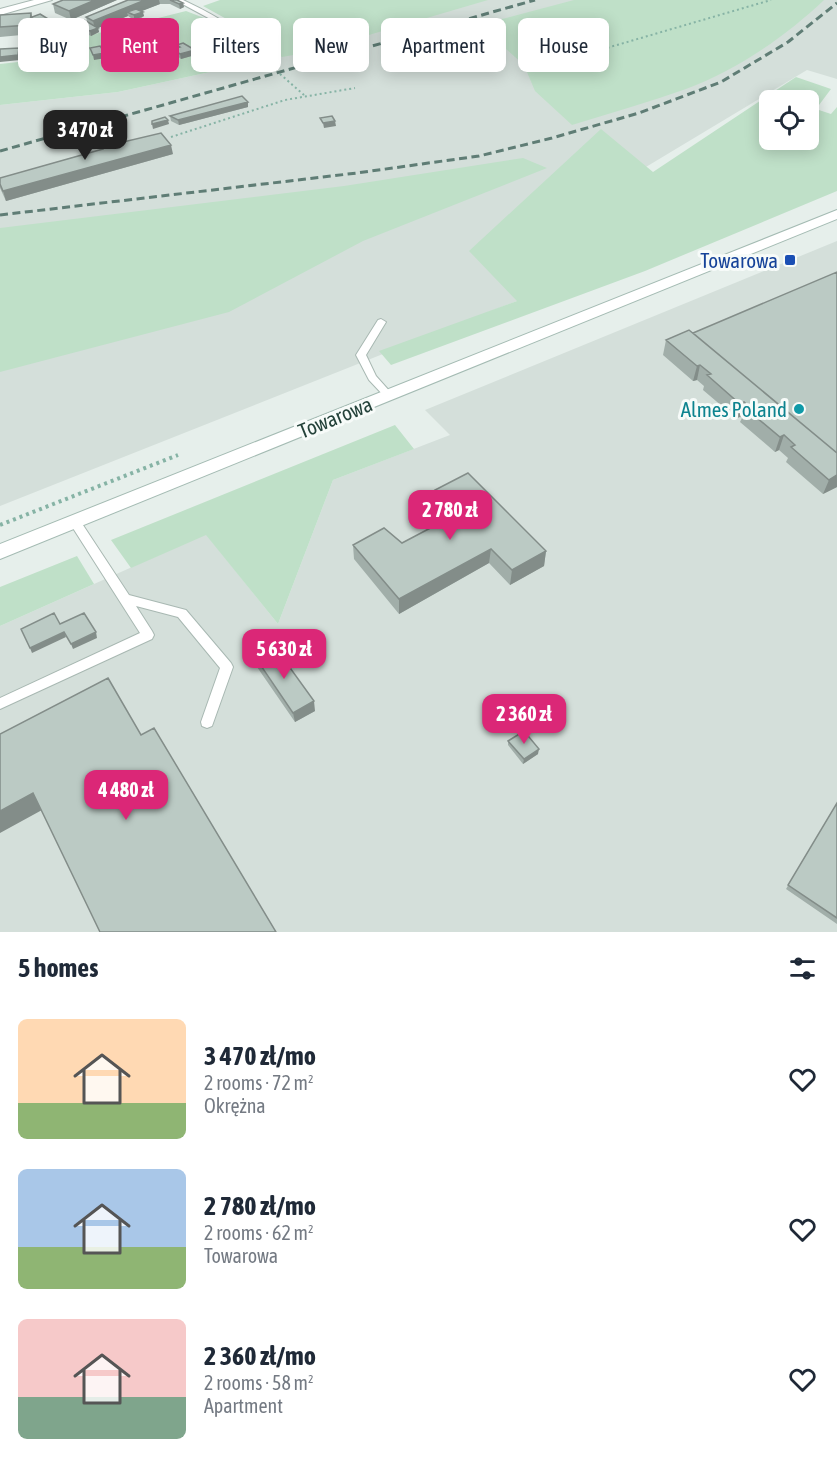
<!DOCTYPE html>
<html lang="en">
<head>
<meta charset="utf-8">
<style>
  body { margin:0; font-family:"Asap Condensed",sans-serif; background:#f6f6f7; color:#1f2937; height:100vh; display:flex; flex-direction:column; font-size:22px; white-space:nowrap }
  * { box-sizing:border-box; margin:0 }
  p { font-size:20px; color:#747a83 }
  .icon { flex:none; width:33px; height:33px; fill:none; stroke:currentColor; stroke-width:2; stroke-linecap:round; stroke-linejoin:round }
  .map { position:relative; height:932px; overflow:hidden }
  .details { display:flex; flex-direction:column; background:#fff; flex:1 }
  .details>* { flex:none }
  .top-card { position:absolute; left:18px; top:18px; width:801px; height:54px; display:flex; gap:12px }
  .tools { position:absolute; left:759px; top:90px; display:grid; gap:12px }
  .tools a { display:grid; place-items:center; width:60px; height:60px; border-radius:9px; background:#fff; box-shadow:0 3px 15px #0003; font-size:30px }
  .price { position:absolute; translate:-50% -51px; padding:0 14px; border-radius:12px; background:#db2777; color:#fff; font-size:20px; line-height:39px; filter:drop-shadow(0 2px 3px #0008) }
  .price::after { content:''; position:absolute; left:50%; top:36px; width:18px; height:14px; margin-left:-9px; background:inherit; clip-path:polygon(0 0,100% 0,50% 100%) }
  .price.current { background:#222; color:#fff }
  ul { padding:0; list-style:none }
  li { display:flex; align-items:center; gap:18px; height:150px; padding:0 18px }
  li span { display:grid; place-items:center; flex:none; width:168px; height:120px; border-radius:9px; color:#555 }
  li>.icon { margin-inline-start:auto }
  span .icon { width:72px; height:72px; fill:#fffc; stroke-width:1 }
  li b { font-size:26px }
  h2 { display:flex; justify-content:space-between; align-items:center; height:72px; padding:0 18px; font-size:26px }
  .pill { padding:0 21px; border-radius:9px; background:#fff; box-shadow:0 3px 15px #0003; font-size:21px; line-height:54px }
  .pill.current { background:#db2777; color:#fff }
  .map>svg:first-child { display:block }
  .built { fill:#d4dfda }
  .green { fill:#bfe0c8; fill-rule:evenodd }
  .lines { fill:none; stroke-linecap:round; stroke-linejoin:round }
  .service-casing { stroke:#a8b8b2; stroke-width:2 }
  .minor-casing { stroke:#a8b8b2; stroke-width:2 }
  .secondary-casing { stroke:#a4bbb3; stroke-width:2 }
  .path-far1 { stroke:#86b3a5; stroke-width:2; stroke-dasharray:2 3; stroke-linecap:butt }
  .path { stroke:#86b3a5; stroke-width:4; stroke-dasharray:3 4; stroke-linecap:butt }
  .service { fill:#fff; fill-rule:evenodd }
  .minor { fill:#fff; fill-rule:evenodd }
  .secondary { fill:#fff; fill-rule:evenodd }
  .rail { stroke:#5f7d75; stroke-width:3; stroke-dasharray:8 4.5; stroke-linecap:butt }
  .wall { fill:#a1aea9 }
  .shaded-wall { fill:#838d89 }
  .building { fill:#bbcac4; stroke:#838d89; stroke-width:1.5 }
  .transit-dot { fill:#1a4fb4; stroke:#f7fbf9; stroke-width:2 }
  .culture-dot { fill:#0f9aa8; stroke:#f7fbf9; stroke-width:2 }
  .labels { text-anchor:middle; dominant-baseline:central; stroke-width:6; stroke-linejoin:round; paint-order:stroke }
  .transit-label { font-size:21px; fill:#164399; stroke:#f7fbf9; text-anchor:end }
  .culture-label { font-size:21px; fill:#0d838f; stroke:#f7fbf9; text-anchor:end }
  .street-label { font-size:21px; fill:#24423a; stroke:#f7fbf9 }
</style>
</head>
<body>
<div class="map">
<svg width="837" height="932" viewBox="0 0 837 932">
  <rect width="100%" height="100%" fill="#e6efeb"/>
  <!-- built -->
  <path class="built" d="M478 0H837V79L807 70 586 203 640 252 0 506V105L118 92 210 72 376 23Z
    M837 241V932H0V626L206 534 278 624 333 480 450 435 425 410Z"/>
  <!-- green -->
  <path class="green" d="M220 0H488L311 52 282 57 250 32 203 6Z
    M574 0H824C785 37 737 70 686 89 649 102 610 113 572 125L535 91 524 65 498 42 502 19Z
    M186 11 212 21 261 57 210 72 118 92 0 105V64L27 61V51Z
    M796 77 831 89 816 109 831 114 837 107V191L645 271 391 365 379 351 517 301 469 251 601 129 653 172ZM770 100H808V140H770Z
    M523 158 547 168 363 241 229 312 0 372V228L344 186Z
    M395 425 414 449 333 480 278 624 206 535 131 568 111 540Z
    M77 556 94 584 0 626V587Z"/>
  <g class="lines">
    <defs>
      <path id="service" d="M175 0H183C217 16 250 35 274 64L269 65 238 37 214 21Z
        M381 319 386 322 366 355 376 376 393 395 388 398 385 397 369 380 356 355 378 320Z
        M75 518 79 519 129 595 186 610 231 663 233 667 212 726 207 728 202 726 201 722 220 668 178 617 136 606 152 631 154 635 152 639 0 709V698L140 633 71 525 69 522 71 519Z"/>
      <path id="minor" d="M34 0H52L0 15V9Z"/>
      <path id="secondary" d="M837 210V219L0 559V544Z"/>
    </defs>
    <!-- service casing -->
    <use href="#service" class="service-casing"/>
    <!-- minor casing -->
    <use href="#minor" class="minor-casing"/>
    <!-- secondary casing -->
    <use href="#secondary" class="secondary-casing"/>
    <!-- path-far1 -->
    <path class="path-far1" d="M593 52 771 0
      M280 74 304 95
      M171 137 285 100 355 88"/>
    <!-- path -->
    <path class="path" d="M0 525 178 455"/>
    <!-- service -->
    <use href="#service" class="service"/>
    <!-- minor -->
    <use href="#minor" class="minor"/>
    <!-- secondary -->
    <use href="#secondary" class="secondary"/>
    <!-- rail -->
    <path class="rail" d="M0 151 535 0
      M0 215 357 173 479 156 552 138 639 113 721 82 788 42 837 3"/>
  </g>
  <!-- wall -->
  <path class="wall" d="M117 0 71 20 55 13 53 4Z
    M128 0H177L184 7 180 9 170 4H160L141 11 144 16 140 19 134 20 128 16 98 28 99 32 91 36 81 32 80 29 77 27 76 23 87 21 86 17Z
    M31 13 32 17 50 20 51 24 37 30H33V29L32 34 0 37V15Z
    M209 22 223 30 217 32 210 26Z
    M151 25 171 31 157 33 152 29Z
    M295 29 308 31V35L303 37 296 33Z
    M55 32 73 33 74 38 64 42 56 37Z
    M295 43 315 45V49L302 53 296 48Z
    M177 45 195 50V55L181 59 175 54 174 49 178 48Z
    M248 102V107L179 125 171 121 170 116Z
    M102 147 173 154 6 201 0 188V178L102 149Z
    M689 330 837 487 823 494 786 462 788 458 779 450 775 452 740 422 742 418 740 417 736 418 703 390 704 386 697 380 693 381 663 355 666 340Z
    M435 490 546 551 544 566 510 585 489 563 399 614 354 559 353 545 402 543 447 519 434 505Z
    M255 657 315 711 295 722 257 667Z
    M508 741 538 754 523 764 508 745Z
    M837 803V924L786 889Z"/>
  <!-- shaded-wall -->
  <path class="shaded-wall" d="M95 0H117L71 20 69 11Z
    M145 0H159L160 4 132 15 127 12 128 16 98 28 99 32 91 36 90 31 95 29 93 21Z
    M183 3 184 7 180 9 179 4Z
    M143 12 144 16 134 20V15Z
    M31 13 33 22 50 20 51 24 37 30H33V29L32 34 30 25Z
    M222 25 223 30 217 32 216 27Z
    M171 26V31L157 33 156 29Z
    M308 31V35L303 37 302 33Z
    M73 33 74 38 64 42 63 37Z
    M315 45V49L302 53V48Z
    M19 48 20 52V60L0 62V57Z
    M195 50V55L181 59 180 54Z
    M105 53 106 58 94 60 93 55Z
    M248 102V107L179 125 178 120Z
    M168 120 169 124 153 129 152 124Z
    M335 121 336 126 324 128 323 123Z
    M171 145 173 154 6 201 3 191Z
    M700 365 697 380 693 381 697 366Z
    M744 402 740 417 736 418 740 404Z
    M784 435 779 450 775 452 780 437Z
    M837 475V487L823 494 829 480Z
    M491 549 489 563 399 614V599Z
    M546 551 544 566 510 585 512 570Z
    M64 632 66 637 32 653 30 648Z
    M96 632 97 638 73 649 71 644Z
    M314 701 315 711 295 722 293 713Z
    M539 749 538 754 523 764 524 759Z
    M33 793 42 810 0 833V811Z"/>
  <!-- building -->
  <path class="building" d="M63 0H95L69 11 53 4Z
    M128 0H145L93 21 86 17Z
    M170 0H177L183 3 179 4Z
    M136 9 143 12 134 15 127 12Z
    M31 13 30 25 0 27V15Z
    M40 14 50 20 36 25H32V17Z
    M84 20 98 28 90 31 80 28 83 27 76 23Z
    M215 20 222 25 216 27 209 22Z
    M163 21 171 26 156 29 151 25Z
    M301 27 308 31 302 33 295 29Z
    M65 29 73 33 63 37 55 32Z
    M309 40 315 45 302 48 295 43Z
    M183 43 195 50 180 54 174 49 180 47 177 45Z
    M100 46 105 53 93 55 90 48Z
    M19 48 18 55 0 57V49Z
    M242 96 248 102 178 120 170 116Z
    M332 116 335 121 323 123 320 118Z
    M165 117 168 120 152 124V121Z
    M161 133 171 145 3 191 0 184V178L103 149 102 147Z
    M837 272V453L693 333Z
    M689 330 837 453V475L829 480 791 447 795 445 784 435 780 437 745 408 748 406 744 402 740 404 707 375 711 374 700 365 697 366 666 340Z
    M468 473 546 551 512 570 491 549 399 599 353 545 384 528 402 543 457 514 435 490Z
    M54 613 60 624 84 613 96 632 71 644 64 632 30 648 21 629Z
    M275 647 314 701 293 713 255 657Z
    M108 678 141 735 154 728 276 932H100L33 793 0 811V734Z
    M524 731 539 749 524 759 508 741Z
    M837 803V918L788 885Z"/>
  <!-- markers -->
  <rect class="transit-dot" x="784" y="254" width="12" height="12" rx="3"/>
  <circle class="culture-dot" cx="799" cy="409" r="6"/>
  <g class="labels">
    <!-- transit labels -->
    <g class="transit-label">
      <text x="778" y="260">Towarowa</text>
    </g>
    <!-- culture labels -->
    <g class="culture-label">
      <text x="787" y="409">Almes Poland</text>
    </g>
    <!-- street labels -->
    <g class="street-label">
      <text transform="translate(335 417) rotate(-22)">Towarowa</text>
    </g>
  </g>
</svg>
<div class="tools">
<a><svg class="icon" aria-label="locate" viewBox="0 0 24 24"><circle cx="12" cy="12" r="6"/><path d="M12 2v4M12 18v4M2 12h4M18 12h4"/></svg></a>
</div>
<b class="price current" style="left:85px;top:161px">3 470 zł</b>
<b class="price" style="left:450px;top:541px">2 780 zł</b>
<b class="price" style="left:284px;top:680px">5 630 zł</b>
<b class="price" style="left:524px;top:745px">2 360 zł</b>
<b class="price" style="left:126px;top:821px">4 480 zł</b>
<div class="top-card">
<a class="pill">Buy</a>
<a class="pill current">Rent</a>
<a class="pill">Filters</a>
<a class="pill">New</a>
<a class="pill">Apartment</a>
<a class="pill">House</a>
</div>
</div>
<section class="details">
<h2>5 homes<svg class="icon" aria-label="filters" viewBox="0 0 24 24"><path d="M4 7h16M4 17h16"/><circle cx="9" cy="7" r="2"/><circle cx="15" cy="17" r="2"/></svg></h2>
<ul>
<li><span style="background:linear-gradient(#ffd9b3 70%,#8fb573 0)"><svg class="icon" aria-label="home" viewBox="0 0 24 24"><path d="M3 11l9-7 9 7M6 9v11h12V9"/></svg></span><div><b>3 470 zł/mo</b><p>2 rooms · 72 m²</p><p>Okrężna</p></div><svg class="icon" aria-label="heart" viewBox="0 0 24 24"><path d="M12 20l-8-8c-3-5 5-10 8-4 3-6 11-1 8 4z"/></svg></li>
<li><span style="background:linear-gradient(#a9c7e8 65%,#8fb573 0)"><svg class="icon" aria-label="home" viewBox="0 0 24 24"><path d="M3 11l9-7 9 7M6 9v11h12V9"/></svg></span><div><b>2 780 zł/mo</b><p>2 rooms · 62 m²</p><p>Towarowa</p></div><svg class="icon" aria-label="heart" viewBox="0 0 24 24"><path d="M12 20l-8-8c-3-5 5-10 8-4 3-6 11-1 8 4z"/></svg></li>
<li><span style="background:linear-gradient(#f6c9c9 65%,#7fa58c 0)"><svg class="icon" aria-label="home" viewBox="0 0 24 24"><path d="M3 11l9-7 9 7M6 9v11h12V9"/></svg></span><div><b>2 360 zł/mo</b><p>2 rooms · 58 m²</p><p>Apartment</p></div><svg class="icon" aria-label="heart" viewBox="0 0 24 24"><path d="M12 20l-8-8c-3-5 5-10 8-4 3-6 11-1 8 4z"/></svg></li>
</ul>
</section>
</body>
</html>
